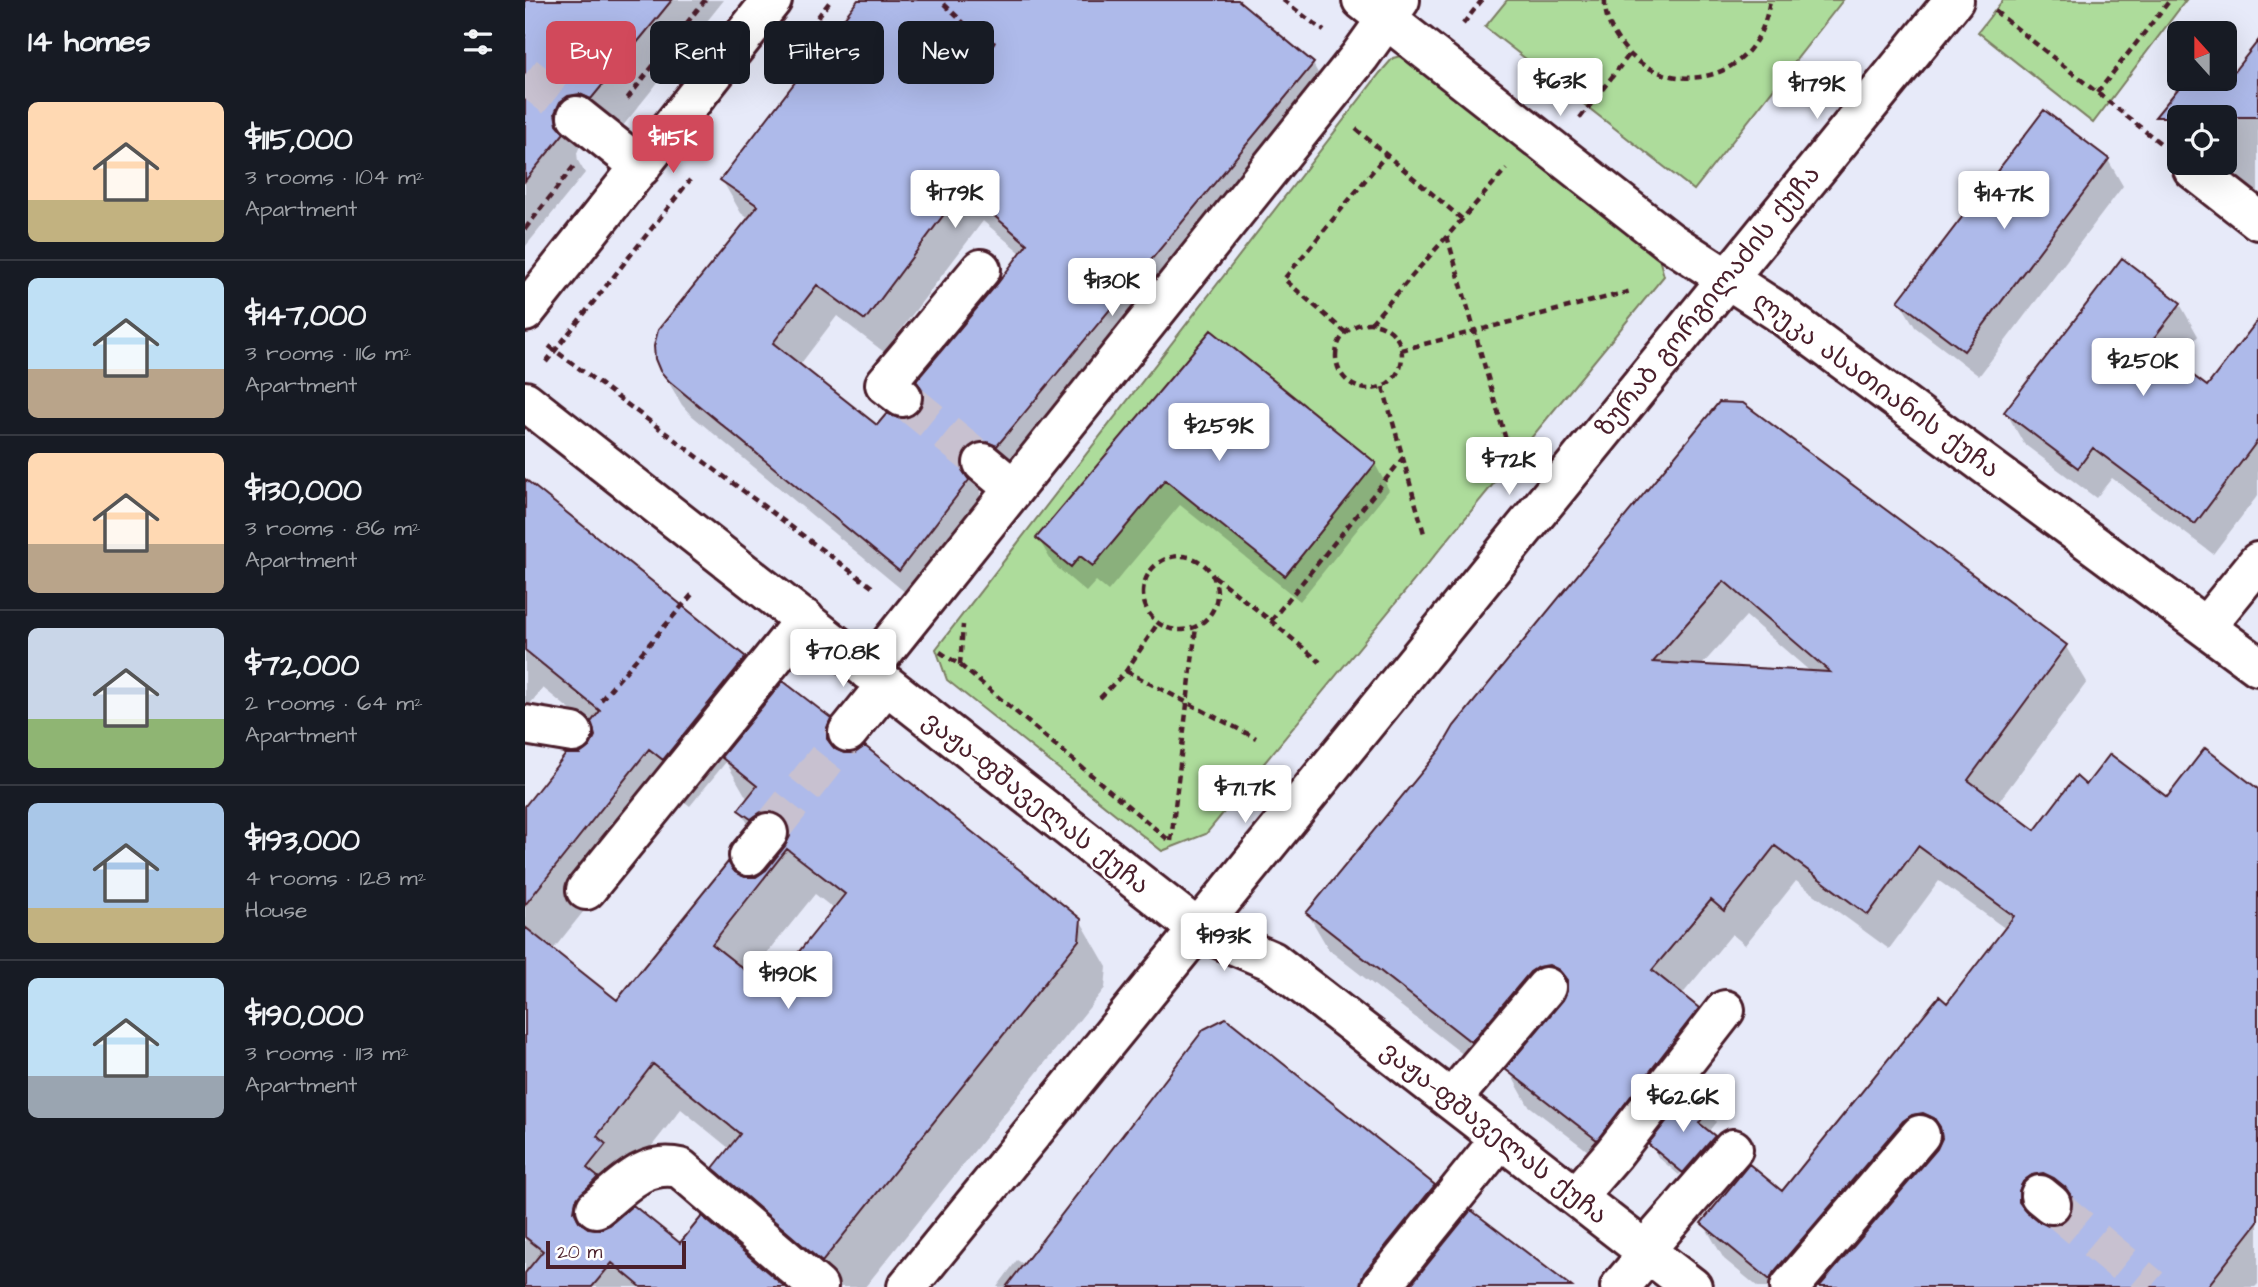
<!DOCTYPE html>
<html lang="en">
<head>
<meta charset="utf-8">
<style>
  body { margin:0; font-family:"Architects Daughter","Noto Sans Georgian",sans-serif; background:#20242c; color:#f1f3f6; height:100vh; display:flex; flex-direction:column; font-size:26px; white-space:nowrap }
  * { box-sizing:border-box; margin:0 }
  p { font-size:23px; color:#9ea1a6 }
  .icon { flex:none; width:38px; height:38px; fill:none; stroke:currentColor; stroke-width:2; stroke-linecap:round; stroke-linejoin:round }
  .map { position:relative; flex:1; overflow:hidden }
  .panel { display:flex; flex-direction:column; background:#171b24; width:525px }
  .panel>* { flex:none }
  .guide { position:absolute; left:21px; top:21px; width:665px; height:63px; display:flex; gap:14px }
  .needle { width:46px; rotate:339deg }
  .fabs { position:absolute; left:1642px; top:21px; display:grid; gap:14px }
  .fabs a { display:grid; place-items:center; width:70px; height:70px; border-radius:10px; background:#171b24; box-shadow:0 7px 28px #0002; font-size:35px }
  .scale { position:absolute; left:21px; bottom:18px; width:140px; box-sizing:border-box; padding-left:7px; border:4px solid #4a1f2b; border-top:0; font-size:19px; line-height:24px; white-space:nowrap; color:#4a1f2b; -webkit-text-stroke:5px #fff; paint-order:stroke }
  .price { position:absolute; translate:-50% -60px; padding:0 16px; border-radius:7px; background:#fff; color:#222; font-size:23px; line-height:46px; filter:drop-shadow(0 2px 4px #0008) }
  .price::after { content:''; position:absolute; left:50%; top:42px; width:21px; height:16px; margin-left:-10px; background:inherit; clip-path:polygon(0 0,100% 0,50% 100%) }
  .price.active { background:#d1495b; color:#fff }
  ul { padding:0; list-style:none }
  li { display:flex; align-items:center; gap:21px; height:175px; padding:0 28px }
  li+li { border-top:2px solid #363941 }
  li span { display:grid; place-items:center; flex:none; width:196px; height:140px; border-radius:10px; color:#555 }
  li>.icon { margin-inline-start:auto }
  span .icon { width:84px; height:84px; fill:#fffc; stroke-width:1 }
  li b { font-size:30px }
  h2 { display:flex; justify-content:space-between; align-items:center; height:84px; padding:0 28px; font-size:30px }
  .tag { padding:0 24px; border-radius:10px; background:#171b24; box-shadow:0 7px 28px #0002; font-size:24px; line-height:63px }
  .tag.active { background:#d1495b; color:#fff }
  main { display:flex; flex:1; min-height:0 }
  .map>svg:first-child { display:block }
  .green { fill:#addc9b; stroke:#7c7e63; stroke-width:2 }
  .shadow { fill:#0003; fill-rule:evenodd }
  .building { fill:#aebaea; stroke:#4a1f2b; stroke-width:2; fill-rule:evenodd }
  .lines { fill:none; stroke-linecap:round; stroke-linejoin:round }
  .minor-tunnel { stroke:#c8c1d0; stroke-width:38; stroke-dasharray:38 19; stroke-linecap:butt }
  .minor-casing { stroke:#4a1f2b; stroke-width:44 }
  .path { stroke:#4a1f2b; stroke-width:4.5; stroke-dasharray:7 5; stroke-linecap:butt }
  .minor { stroke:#fff; stroke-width:38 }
  .labels { text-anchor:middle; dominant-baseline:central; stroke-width:5; stroke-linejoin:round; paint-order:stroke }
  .street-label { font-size:26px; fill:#4a1f2b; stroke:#fff }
</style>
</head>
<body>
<main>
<section class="panel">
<h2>14 homes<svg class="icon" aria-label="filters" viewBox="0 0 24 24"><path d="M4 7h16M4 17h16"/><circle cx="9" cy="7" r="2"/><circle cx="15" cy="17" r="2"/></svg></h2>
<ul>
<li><span style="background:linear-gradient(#ffd9b3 70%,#c2b280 0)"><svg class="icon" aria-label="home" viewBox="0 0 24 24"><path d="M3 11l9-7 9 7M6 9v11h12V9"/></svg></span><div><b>$115,000</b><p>3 rooms · 104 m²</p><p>Apartment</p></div></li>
<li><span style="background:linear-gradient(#bfe0f5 65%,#b9a48a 0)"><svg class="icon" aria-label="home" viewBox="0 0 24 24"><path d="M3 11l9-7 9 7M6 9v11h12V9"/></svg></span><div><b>$147,000</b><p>3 rooms · 116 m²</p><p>Apartment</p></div></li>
<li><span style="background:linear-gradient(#ffd9b3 65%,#b9a48a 0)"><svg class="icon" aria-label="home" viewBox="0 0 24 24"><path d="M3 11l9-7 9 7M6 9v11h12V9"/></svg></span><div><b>$130,000</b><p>3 rooms · 86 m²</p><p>Apartment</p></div></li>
<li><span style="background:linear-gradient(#c9d6e8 65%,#8fb573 0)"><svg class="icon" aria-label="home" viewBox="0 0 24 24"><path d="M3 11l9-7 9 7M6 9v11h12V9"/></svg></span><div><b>$72,000</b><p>2 rooms · 64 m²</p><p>Apartment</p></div></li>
<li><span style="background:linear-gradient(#a9c7e8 75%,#c2b280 0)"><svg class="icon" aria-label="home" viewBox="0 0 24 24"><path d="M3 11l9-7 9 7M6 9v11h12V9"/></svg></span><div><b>$193,000</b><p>4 rooms · 128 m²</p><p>House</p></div></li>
<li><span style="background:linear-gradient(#bfe0f5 70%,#9aa5b1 0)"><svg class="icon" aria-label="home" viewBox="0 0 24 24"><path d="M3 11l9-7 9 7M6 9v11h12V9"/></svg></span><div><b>$190,000</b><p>3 rooms · 113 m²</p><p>Apartment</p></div></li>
</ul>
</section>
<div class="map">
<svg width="1733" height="1287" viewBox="0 0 1733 1287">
  <rect width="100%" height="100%" fill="#e7eaf9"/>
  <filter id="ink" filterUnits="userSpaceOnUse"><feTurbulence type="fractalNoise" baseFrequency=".0143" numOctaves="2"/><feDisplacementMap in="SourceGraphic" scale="14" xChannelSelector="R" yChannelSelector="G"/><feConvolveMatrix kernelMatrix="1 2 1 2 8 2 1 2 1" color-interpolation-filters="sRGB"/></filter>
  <g filter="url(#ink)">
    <!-- green -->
    <path class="green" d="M982 0H1318L1169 190 960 27Z
      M1478 0H1661L1568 123 1453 32Z
      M883 54 1133 255 1139 276 681 834 637 851 422 680 411 649 855 73 868 58Z"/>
    <!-- shadow -->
    <path class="shadow" d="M0 0H199L89 137 57 141 52 153 53 161 60 173 0 247Z
      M334 0H711L788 64 806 97 491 478 459 483 455 492V502L393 603 165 414 157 405 137 371 224 219 216 213 197 180ZM458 221 497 254 395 412 385 419 352 428 274 366 312 316 359 352Z
      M1733 44V205L1684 163H1699V117L1654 119 1644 103 1663 79H1689L1699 87Z
      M1583 160 1598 186 1454 376 1390 327 1375 302Z
      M1655 304 1673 336 1651 365 1683 389 1733 323V495L1688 554 1587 478 1571 498 1499 444 1481 412Z
      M686 333 850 464 864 490 775 601 655 505 583 591 571 581 561 592 528 564 513 538Z
      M1195 404 1541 647 1562 682 1472 804 1511 832 1562 787 1642 799 1733 791V1284L1730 1287H1298L1414 1150H1408L1399 1157 1287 1287H1233L1199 1259 1178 1223 1257 1194 1423 1005 1481 929 1414 881 1364 949 1271 881 1220 945 1207 934 1156 996 1173 1009 1194 1045 1093 1174 1003 1105 983 1069 1039 1002H1034L1025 1008 967 1077 804 950 783 914ZM1221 616 1287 673 1176 666ZM1540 1209 1547 1212 1544 1219 1535 1226 1523 1227 1515 1224 1518 1218Z
      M0 481 220 658 244 701 305 720 325 755 555 920 582 967 580 988 340 1287H301L217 1214 190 1168 205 1149 156 1109 100 1180 91 1211 95 1219 257 1287H0V809L67 747 71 736 69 729 18 688 0 710ZM201 762 223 800 215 810 242 856 250 862 242 872 232 878 219 879 208 874 93 1002 27 951 151 795 165 806ZM290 894 309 909 244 992 224 976Z
      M1164 1095 1184 1110 1191 1122 1183 1132 1190 1139H1186L1154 1175 1133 1157 1126 1144Z
      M1190 1139 1196 1150 1166 1184 1157 1177Z
      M908 1187 925 1216 868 1287H472L492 1260 500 1265Z"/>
    <!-- building -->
    <path class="building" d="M0 0H147L66 99 55 94 43 96 35 102 30 113 32 125 39 133 0 181Z
      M333 0H713L789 63 472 446 462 442H451L441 450 437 459V470L444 480 374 571 144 381 135 371 130 359 129 346 133 330 233 206 195 180ZM438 189 502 244 473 283 391 381 397 389 399 399 394 411 385 417 375 419 362 413 352 425 248 343 292 285 340 320Z
      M1733 41V117H1630L1661 79H1703Z
      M1519 110 1584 159 1439 351 1373 301Z
      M1597 258 1656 303 1625 343 1682 386 1733 320V440L1670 524 1568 448 1553 468 1479 412Z
      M686 330 851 463 760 576 640 480 568 566 555 556 546 567 511 538Z
      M1194 402 1218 403 1542 645 1443 780 1510 830 1551 776 1561 785 1585 754 1642 797 1680 748 1733 789V1222L1682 1287H1294L1412 1149 1417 1138 1415 1127 1409 1118 1398 1113 1387 1115 1378 1121 1248 1273 1245 1280 1176 1223 1224 1164 1257 1191 1414 996 1422 1003 1489 916 1393 846 1343 915 1250 846 1199 911 1186 900 1127 970 1174 1008 1072 1140 980 1069 1038 1000 1042 991V980L1034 970 1024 965 1013 967 1005 972 946 1042 781 913 915 750 929 726ZM1199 581 1305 672 1128 662ZM1518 1173 1529 1178 1540 1187 1547 1197 1548 1207 1543 1217 1533 1225 1523 1226 1513 1221 1501 1211 1494 1202V1191L1498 1182 1507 1175Z
      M0 479 221 657 138 760 124 749 0 905V806L41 754H55L65 746 70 736 66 722 75 711 0 650Z
      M258 681 306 718 302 728V739L310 749 319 753H330L340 746 556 919 554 940 297 1262 188 1168 215 1134 128 1064 72 1136 81 1144 62 1168 73 1177 51 1200 49 1211 54 1221 63 1228 75 1229 85 1225 108 1205 155 1243 177 1216 260 1287H116L87 1263 67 1287H0V1273L18 1251 0 1237V927L92 1000 203 862 210 872 220 877H231L241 870 260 846 265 836 263 825 256 816 247 812H236L226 819 213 810 232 786 196 757ZM262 849 320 894 244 989 187 944Z
      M701 1018 910 1185 839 1273 835 1287H481L679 1029Z
      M1164 1093 1185 1108 1174 1123 1190 1136 1158 1173 1123 1144Z
      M946 1210 1047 1287H884Z"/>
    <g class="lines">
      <!-- minor-tunnel -->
      <path class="minor-tunnel" d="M0 75 52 116
        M377 397 458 463
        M243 833 323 732
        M1526 1204 1626 1287"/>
      <defs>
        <path id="minor" d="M837 0 1144 241 1252 311 1733 666
          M52 116 116 167
          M1668 169 1733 220
          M0 312 247 0
          M377 397 360 384 456 269
          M0 401 674 930 747 961 1167 1287
          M458 463 488 488
          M1681 626 1733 562
          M343 671 835 56 875 0
          M0 725 48 733
          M323 732 361 685
          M224 856 243 833
          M61 890 280 619
          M926 1100 1021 987
          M1515 1195 1526 1204
          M1051 1197 1089 1153 1200 1010
          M71 1208C98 1187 118 1160 155 1168L293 1287
          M1120 1250 1208 1149
          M382 1287 1429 0
          M856 1287 976 1138
          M1095 1287 1123 1254
          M1265 1287 1395 1135"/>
      </defs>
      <!-- minor casing -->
      <use href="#minor" class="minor-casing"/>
      <!-- path -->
      <path class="path" d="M758 0 799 31
        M1080 0C1079 16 1087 33 1097 45 1128 87 1197 90 1228 45 1238 31 1242 17 1245 0
        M419 4 447 31 470 44
        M1470 11 1635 143
        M938 24 957 0
        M285 27 306 0
        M1572 93 1645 0
        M102 99 180 0
        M1055 118 1104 55
        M831 129 937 219
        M0 229 49 166
        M922 236 981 440
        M811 356a33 33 0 1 1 66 0a33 33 0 1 1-66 0Z
        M846 323 981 169
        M821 333 759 279 861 155
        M24 346 351 590
        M876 350 1106 291
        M21 362 165 180
        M858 387 900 537
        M618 593a37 37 0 1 1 74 0a37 37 0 1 1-74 0Z
        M689 576 746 621 795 662
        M746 621 878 458
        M415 652 435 665 646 842
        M435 665 438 625
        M601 671 731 738
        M575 698 601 671 633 623
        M76 700 170 591
        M646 841 671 627"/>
      <!-- minor -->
      <use href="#minor" class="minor"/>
    </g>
  </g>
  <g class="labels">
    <!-- street labels -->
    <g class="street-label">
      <text transform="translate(1183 301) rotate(-51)">ზურაბ გორგილაძის ქუჩა</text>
      <text transform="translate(1351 385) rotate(36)">ლუკა ასათიანის ქუჩა</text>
      <text transform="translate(511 803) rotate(38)">ვაჟა-ფშაველას ქუჩა</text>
      <text transform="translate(969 1133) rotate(38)">ვაჟა-ფშაველას ქუჩა</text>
    </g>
  </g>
</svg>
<div class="fabs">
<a><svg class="needle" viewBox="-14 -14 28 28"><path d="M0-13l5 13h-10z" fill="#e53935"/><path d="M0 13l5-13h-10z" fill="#9ea1a6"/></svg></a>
<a><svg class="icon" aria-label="locate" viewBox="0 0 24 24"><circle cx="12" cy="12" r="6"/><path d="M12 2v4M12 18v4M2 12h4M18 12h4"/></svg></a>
</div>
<div class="scale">20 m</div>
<b class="price" style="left:1035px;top:118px">$63K</b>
<b class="price" style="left:1292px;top:121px">$179K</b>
<b class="price active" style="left:148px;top:175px">$115K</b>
<b class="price" style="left:430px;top:230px">$179K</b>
<b class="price" style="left:1479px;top:231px">$147K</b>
<b class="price" style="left:587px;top:318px">$130K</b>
<b class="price" style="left:1618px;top:398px">$250K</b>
<b class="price" style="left:694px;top:463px">$259K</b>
<b class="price" style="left:984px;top:497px">$72K</b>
<b class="price" style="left:318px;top:689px">$70.8K</b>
<b class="price" style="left:720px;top:825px">$71.7K</b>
<b class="price" style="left:699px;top:973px">$193K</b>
<b class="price" style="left:263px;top:1011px">$190K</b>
<b class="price" style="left:1158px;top:1134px">$62.6K</b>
<div class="guide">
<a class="tag active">Buy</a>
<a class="tag">Rent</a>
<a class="tag">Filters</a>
<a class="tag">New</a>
</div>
</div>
</main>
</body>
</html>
